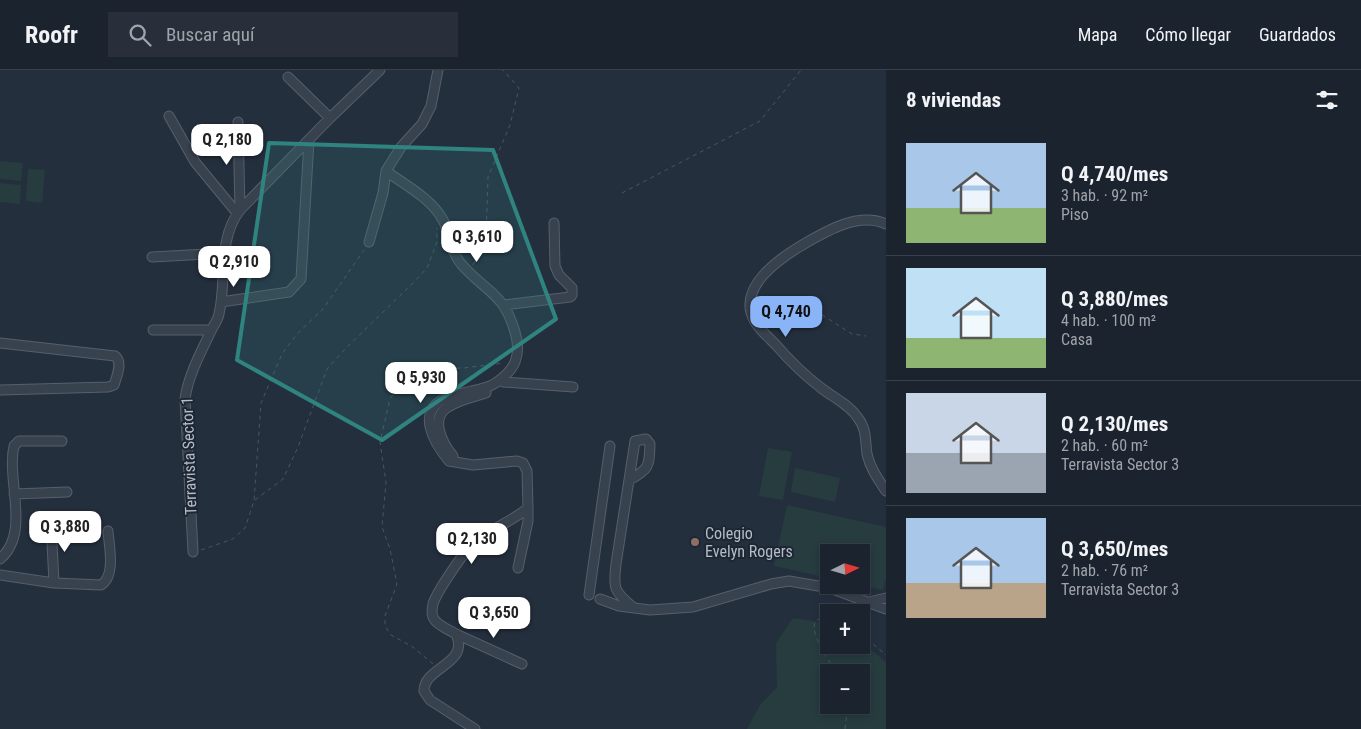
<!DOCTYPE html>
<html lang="es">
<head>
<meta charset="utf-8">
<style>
  body { margin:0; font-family:"Roboto Condensed",sans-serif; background:#282f3a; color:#f1f3f6; height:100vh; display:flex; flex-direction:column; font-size:19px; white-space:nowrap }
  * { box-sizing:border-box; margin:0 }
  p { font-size:16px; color:#a0a4aa }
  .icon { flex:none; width:28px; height:28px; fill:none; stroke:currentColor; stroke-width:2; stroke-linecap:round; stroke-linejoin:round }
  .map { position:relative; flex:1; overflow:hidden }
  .details { display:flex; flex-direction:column; background:#1b232e; width:475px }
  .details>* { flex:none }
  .needle { width:32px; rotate:85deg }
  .fabs { position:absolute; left:820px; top:474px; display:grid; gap:10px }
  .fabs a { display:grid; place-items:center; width:50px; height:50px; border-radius:0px; background:#1b232e; box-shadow:0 2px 8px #0003,0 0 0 1px #39404a; font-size:25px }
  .price { position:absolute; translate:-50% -42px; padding:0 11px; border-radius:10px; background:#fff; color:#222; font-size:16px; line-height:32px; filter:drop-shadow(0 1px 2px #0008) }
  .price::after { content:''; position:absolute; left:50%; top:30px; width:15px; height:11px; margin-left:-8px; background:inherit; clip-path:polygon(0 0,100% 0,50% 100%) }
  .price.selected { background:#8ab4f8; color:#111 }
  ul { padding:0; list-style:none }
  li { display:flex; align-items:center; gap:15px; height:125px; padding:0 20px }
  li+li { border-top:1px solid #39404a }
  li span { display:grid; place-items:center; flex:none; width:140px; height:100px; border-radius:0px; color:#555 }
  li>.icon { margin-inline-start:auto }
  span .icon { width:60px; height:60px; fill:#fffc; stroke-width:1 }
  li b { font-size:21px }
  h2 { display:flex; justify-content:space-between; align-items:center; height:60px; padding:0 20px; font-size:21px }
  header { display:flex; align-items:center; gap:30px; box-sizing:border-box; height:70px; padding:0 25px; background:#1b232e; border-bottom:1px solid #39404a }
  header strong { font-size:24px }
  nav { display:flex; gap:28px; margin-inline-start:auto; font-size:18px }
  .search { width:350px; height:45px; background:#282f3a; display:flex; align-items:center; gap:12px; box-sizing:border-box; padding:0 18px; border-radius:0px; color:#a0a4aa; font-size:19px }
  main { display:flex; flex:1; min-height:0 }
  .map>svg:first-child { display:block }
  .green { fill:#263c3f; fill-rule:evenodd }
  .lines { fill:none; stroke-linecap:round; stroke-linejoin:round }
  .minor-casing { stroke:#565f6c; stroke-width:11 }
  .path { stroke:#44595c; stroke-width:1; stroke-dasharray:4 4; stroke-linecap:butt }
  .minor { stroke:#38414e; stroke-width:9 }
  .marked { fill:#308480; fill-opacity:0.2; stroke:#308480; stroke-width:4; stroke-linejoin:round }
  .education-dot { fill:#8d6e63; stroke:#1d2633; stroke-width:2 }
  .labels { text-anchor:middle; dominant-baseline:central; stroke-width:4; stroke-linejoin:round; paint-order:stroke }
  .street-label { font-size:16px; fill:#b4bcc9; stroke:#1d2633 }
  .poi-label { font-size:16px; fill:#b4bcc9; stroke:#1d2633; text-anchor:start }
</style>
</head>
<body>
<header>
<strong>Roofr</strong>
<div class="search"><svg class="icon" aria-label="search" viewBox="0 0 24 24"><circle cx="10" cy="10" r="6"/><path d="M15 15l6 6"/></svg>Buscar aquí</div>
<nav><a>Mapa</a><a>Cómo llegar</a><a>Guardados</a></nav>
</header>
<main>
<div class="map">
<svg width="886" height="659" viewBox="0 0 886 659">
  <rect width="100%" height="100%" fill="#242f3e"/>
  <!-- green -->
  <path class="green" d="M0 91 23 93 21 111 0 109Z
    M28 99 45 100 42 133 26 131Z
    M0 113 21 115 20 134 0 132Z
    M768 378 792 382 783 430 759 426Z
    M795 398 840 408 835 432 791 422Z
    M787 435 886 457V508L883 520 859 515H861V482H829V508L774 496Z
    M793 548 826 553 829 555V575C856 575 866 572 886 593V659H747L760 635 777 617 776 573ZM829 602H861V635H829Z"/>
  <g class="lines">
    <defs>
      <path id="minor" d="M288 7 330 48
        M169 46 195 92 237 143
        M238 52 240 140
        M386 101C405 115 431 128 443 150 451 164 450 182 462 195 486 222 504 223 515 262 518 272 519 282 515 292 511 302 497 314 487 317 474 322 459 322 446 328 415 341 434 373 449 391L473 395 517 391 523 393 527 401 528 438C511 452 490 459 474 473 464 481 436 523 433 534 432 539 431 545 434 549 438 556 450 560 456 564 470 595 424 596 424 621L430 630 475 659
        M886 154C859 142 828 160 804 174 780 188 735 218 755 252 760 260 769 268 776 275 789 290 803 304 820 317 832 327 849 334 858 348 867 359 865 371 867 384 870 398 878 409 886 421
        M369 172 383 123 386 101 401 77 422 54 431 36 438 0
        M152 187 225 183
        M221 232 289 222 301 209 309 70
        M504 235 570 227 572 225V218L559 205 555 196 554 153
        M153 260H211
        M0 273 115 286C123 292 117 306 114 315L108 317 0 320
        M503 312 573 317
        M453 386C443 374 429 348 448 337 459 330 473 327 486 323
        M629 410C650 399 649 396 650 374L646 369 635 371 616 494C613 518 614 522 633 537
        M14 424 67 422
        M51 453 54 513
        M193 482 185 329C188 306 201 282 211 261 213 256 218 250 219 244 227 210 217 170 240 140L330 48 380 0
        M0 489C31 463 6 410 14 376L19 371H62
        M518 498 528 451V438
        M0 505 54 513 101 515C116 506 109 476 108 461
        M589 525 610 376
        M600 529 619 536 650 540 693 537 771 514 789 511 830 518 886 539
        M869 532 886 528
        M456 564 522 594"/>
    </defs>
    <!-- minor casing -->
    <use href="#minor" class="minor-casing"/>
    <!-- path -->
    <path class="path" d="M622 123 760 51 801 0
      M473 195 486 167 488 107 510 55 519 18 503 0
      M760 240 785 237 813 239 852 264 866 266
      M255 430 283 409 298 377 327 299 346 278 413 213 427 198 437 172V158
      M201 480 233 469 245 458 254 431 261 333 282 284 297 264 323 239 364 180
      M829 548C795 545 829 590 836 602
      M861 564 886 585
      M433 594 413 577 391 565 385 556V546L397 514 390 479 382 457 386 412 380 372 390 329 408 303 418 299 464 298 504 293
      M845 659 848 635"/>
    <!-- minor -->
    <use href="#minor" class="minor"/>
  </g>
  <!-- marked area -->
  <path class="marked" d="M269 73 493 80 556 249 382 370 237 290Z"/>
  <!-- markers -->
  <circle class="education-dot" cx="695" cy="472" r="5"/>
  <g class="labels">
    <!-- street labels -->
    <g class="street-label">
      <text transform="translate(189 386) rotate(-92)">Terravista Sector 1</text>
    </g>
    <!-- poi labels -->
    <g class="poi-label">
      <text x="705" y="463">Colegio<tspan x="705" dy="18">Evelyn Rogers</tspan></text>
    </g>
  </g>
</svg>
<div class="fabs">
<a><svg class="needle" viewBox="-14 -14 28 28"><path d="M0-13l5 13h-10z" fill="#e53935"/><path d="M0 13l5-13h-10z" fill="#a0a4aa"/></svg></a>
<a>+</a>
<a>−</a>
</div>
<b class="price" style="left:227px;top:96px">Q 2,180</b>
<b class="price" style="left:477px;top:193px">Q 3,610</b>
<b class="price" style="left:234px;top:218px">Q 2,910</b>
<b class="price selected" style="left:786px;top:268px">Q 4,740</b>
<b class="price" style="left:421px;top:334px">Q 5,930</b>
<b class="price" style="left:65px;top:483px">Q 3,880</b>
<b class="price" style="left:472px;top:495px">Q 2,130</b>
<b class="price" style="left:494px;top:569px">Q 3,650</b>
</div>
<section class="details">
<h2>8 viviendas<svg class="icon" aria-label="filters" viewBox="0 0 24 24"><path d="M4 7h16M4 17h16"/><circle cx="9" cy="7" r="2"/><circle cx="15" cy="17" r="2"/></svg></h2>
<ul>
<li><span style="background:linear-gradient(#a9c7e8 65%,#8fb573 0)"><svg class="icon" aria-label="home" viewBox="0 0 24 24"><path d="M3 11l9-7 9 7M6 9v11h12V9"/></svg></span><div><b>Q 4,740/mes</b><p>3 hab. · 92 m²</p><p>Piso</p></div></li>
<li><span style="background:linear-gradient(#bfe0f5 70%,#8fb573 0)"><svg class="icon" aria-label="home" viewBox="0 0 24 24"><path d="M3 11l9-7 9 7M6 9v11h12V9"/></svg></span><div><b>Q 3,880/mes</b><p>4 hab. · 100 m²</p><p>Casa</p></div></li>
<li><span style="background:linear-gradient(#c9d6e8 60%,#9aa5b1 0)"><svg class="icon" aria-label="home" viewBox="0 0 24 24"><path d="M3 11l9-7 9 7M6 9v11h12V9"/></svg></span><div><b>Q 2,130/mes</b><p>2 hab. · 60 m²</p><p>Terravista Sector 3</p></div></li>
<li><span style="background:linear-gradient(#a9c7e8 65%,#b9a48a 0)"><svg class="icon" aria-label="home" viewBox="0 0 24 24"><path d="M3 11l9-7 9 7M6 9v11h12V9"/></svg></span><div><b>Q 3,650/mes</b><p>2 hab. · 76 m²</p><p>Terravista Sector 3</p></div></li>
</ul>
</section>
</main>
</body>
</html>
